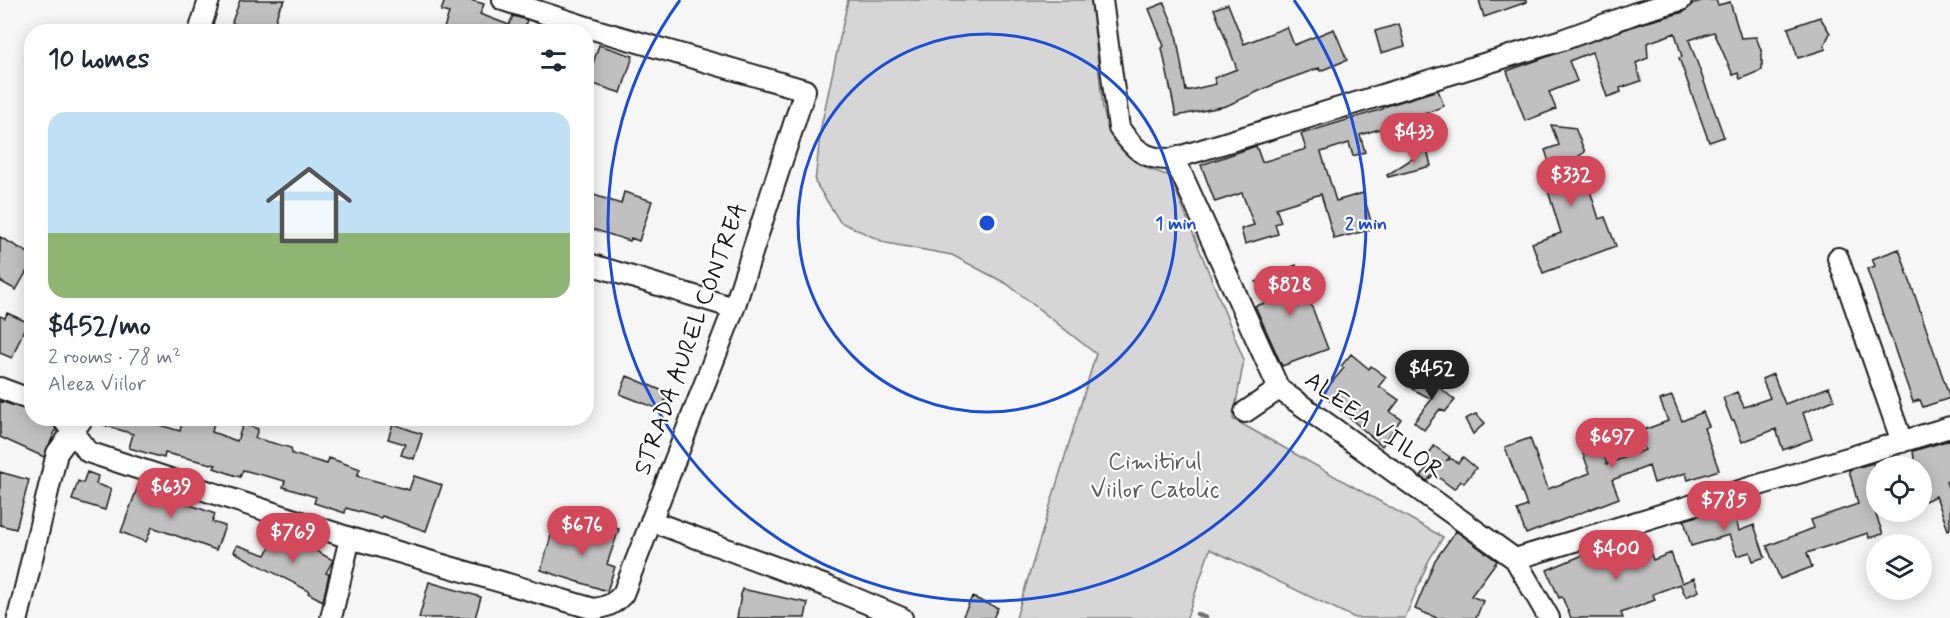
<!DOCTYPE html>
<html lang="en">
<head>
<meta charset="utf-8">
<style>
  body { margin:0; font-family:Mynerve,sans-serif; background:#f6f6f7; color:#1f2937; height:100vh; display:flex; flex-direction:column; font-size:22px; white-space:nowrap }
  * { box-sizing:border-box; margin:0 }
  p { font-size:20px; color:#747a83 }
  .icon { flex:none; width:33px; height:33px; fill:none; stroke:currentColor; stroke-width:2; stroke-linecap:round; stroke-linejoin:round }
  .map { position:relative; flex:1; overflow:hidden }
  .details { position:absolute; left:24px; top:24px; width:570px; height:402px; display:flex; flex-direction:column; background:#fff; border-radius:24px; box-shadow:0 3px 15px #0003 }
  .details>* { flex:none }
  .buttons { position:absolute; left:1866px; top:456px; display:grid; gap:12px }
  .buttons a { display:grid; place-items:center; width:66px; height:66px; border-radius:50%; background:#fff; box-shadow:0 3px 15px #0003; font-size:30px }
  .price { position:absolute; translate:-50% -51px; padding:0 14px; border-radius:21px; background:#d1495b; color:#fff; font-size:20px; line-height:39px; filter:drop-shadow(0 2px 3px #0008) }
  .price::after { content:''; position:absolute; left:50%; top:36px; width:18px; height:14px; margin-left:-9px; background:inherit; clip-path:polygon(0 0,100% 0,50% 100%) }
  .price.active { background:#222; color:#fff }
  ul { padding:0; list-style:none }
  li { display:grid; align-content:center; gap:12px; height:318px; padding:0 24px }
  li span { display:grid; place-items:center; height:186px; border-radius:18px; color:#555 }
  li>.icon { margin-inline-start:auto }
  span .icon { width:108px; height:108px; fill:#fffc; stroke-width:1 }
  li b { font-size:26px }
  h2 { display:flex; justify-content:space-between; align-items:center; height:72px; padding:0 24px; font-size:26px }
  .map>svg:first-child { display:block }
  .green { fill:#d6d6d6; stroke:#797979; stroke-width:1.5 }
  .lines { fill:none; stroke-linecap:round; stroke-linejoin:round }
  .stream { stroke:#727272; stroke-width:4.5 }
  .building { fill:#c0c0c0; stroke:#1c1c1c; stroke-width:1.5 }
  .minor-casing { stroke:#1c1c1c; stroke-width:24 }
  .minor { stroke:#fff; stroke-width:20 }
  .ring { fill:none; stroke:#1d4ed8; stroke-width:3 }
  .labels { text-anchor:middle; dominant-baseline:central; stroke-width:4.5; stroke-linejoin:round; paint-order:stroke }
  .street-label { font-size:24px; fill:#1c1c1c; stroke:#fff }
  .park-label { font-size:24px; fill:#5d5d5d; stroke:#fff }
  .centre { fill:#1d4ed8; stroke:#fff; stroke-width:3 }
  .ring-label { font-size:18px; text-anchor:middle; font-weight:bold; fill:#1d4ed8; stroke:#fff; stroke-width:4.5; stroke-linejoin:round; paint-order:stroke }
</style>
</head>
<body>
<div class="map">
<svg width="1950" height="618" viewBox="0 0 1950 618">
  <rect width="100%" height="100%" fill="#f6f6f6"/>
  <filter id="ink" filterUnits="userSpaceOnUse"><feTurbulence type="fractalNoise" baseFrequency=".0167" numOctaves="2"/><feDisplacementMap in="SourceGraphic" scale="12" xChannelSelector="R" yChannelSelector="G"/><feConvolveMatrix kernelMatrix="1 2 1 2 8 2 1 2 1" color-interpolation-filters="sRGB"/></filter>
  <g filter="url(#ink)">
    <!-- green -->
    <path class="green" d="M848 0H1091L1103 109 1109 130 1123 149 1149 169 1170 176 1244 360 1233 419 1443 537 1429 560 1405 618H1355L1210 549 1187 618H1016L1096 354 1007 284 952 255 886 243 840 222 815 182 821 127Z"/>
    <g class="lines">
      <!-- stream -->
      <path class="stream" d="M1197 614 1206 618"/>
    </g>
    <!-- building -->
    <path class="building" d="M240 0H285L279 9 272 32H233L237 26 232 22Z
      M445 0H470L484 4 480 14 509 25 513 16 527 20 523 32H454L444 28 449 13 441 11Z
      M1479 0H1527V2L1484 17Z
      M1704 0H1716L1718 5 1730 2 1741 38 1756 37 1762 53V70L1740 79 1738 73 1733 75 1714 32 1689 40 1724 137 1709 142 1679 58 1682 57 1675 33 1647 43 1648 58 1636 63 1641 81 1620 88 1621 92 1607 97 1592 52 1569 61 1577 81 1549 92 1556 109 1525 121 1507 71 1640 24 1684 12 1692 4Z
      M1164 3 1175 29 1186 91 1216 84 1214 78 1237 69 1214 9 1228 4 1244 44 1287 27 1294 45 1334 29 1347 60 1320 71 1319 68 1277 83 1226 106 1176 116 1162 48 1164 46 1149 9Z
      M1820 17 1830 33 1824 46 1826 49 1798 58 1788 28Z
      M1399 24 1405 46 1381 53 1375 31Z
      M599 45 633 56 621 93 587 82Z
      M1438 90 1444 106 1390 128 1389 126 1360 135 1365 152 1353 156 1349 143 1321 152 1336 201 1363 193 1373 229 1334 239 1321 194 1276 208 1281 222 1275 224 1278 234 1245 244 1241 229 1254 225 1242 193 1215 202 1201 165 1256 146 1262 162 1306 149 1301 134 1383 109V107Z
      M1551 125 1575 128 1585 152 1579 156 1599 219 1605 217 1616 246 1543 273 1532 243 1561 233 1541 168 1550 165 1545 150 1559 145Z
      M1427 149 1431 166 1388 177 1387 175Z
      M624 192 652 201 639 241 631 238 630 241 586 227V207L591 194 621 204Z
      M0 237 32 255V262L16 290 0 281Z
      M1899 249 1950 398 1923 407 1920 400 1913 402 1867 269 1875 266 1872 259Z
      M1296 265 1328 349 1282 366 1255 306 1265 303 1256 282Z
      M7 313 27 322 12 358 0 353V316L5 318Z
      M1351 354 1369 369 1371 366 1386 377 1379 386 1399 400 1390 412 1401 419 1382 446 1322 394 1344 368 1341 366Z
      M1423 374 1455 400 1445 412 1440 409 1424 430 1414 422 1432 399 1412 389Z
      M1773 374 1785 404 1829 387 1834 400 1803 413 1812 439 1783 450 1776 429 1742 442 1734 420 1732 421 1723 398 1737 392 1744 407 1770 398 1762 379Z
      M627 376 668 393 661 410 620 394Z
      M1672 396 1682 421 1703 412 1709 426 1704 428 1719 470 1688 480 1686 473 1654 483 1649 466 1612 480 1619 498 1526 534 1517 510 1527 506 1505 447 1530 438 1548 489 1590 473 1581 448 1599 441 1607 464 1645 450 1638 432 1668 421 1660 400Z
      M0 401 32 412V418L50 419 56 429 44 457 0 437Z
      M1476 414 1485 423 1473 434 1465 419Z
      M95 418H157L156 424 180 431 183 418H215L212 432 237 441 243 424 258 429 255 438 291 448 292 454 327 464 329 458 360 469 357 476 409 490 414 476 442 485 426 531 382 516 381 518 346 508 345 513 314 503 316 497 283 487 285 481 243 470 240 477 214 468 216 465 165 453 164 458 129 448 133 434 94 422Z
      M393 424 422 434 414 459 401 455 405 444 388 439Z
      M1950 440V480L1946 482 1950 494V529L1948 530 1936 496 1925 501 1922 491V466H1915L1913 451Z
      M1434 446 1450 457 1447 460 1452 459 1458 463 1463 457 1476 468 1464 483 1461 481 1454 489 1434 474 1427 481 1421 476 1432 461 1427 457Z
      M1873 463 1876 476V515L1883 534 1869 538 1868 533 1807 553 1812 567 1780 579 1767 546 1814 528 1811 520 1858 504 1849 470Z
      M0 472 29 480 16 529 0 525Z
      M87 472 98 476 96 484 111 489 105 510 72 500 78 481 83 483Z
      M138 486 215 514 212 522 225 526 216 550 152 527 146 542 121 532Z
      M1732 506 1739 531 1754 525 1765 557 1753 561 1750 552 1737 556 1729 535 1691 546 1684 520Z
      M599 523 619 529 607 564 615 567 607 591 541 570 553 529 593 541Z
      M278 531 333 560 326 573 329 574 323 601 308 593 309 591 234 552 237 545 266 555Z
      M1456 531 1497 561 1471 596 1483 601 1476 618H1437L1415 609 1435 560Z
      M1643 533 1653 560 1671 553 1682 583 1694 578 1699 591 1686 597 1680 584 1653 594 1655 600 1621 613 1623 618H1571L1562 597 1559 598 1547 570 1588 553 1593 560 1623 550 1619 540Z
      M429 582 481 597 475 618H419Z
      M742 589 808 603 805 618H737Z
      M972 597 998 608 993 618H962Z"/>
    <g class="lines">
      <defs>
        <path id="minor" d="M1102 0 1119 128C1134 149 1144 160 1172 159L1182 175 1279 389 1515 559 1549 618
          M199 32 209 0
          M1172 159 1562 40 1636 13 1681 0
          M1838 258 1902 442
          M586 263 734 308
          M0 388 32 400
          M1245 412 1279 389
          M62 418 88 452 350 538 594 609C607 607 614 604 623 594L734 308 805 90 596 30 503 0
          M651 521 826 586 902 618
          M1515 559 1950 427
          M18 618 57 453 83 418
          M331 618 350 538"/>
      </defs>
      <!-- minor casing -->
      <use href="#minor" class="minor-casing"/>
      <!-- minor -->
      <use href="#minor" class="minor"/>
    </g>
  </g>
  <!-- distance rings -->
  <g class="ring">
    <circle cx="987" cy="223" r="189"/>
    <path d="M1294 0A379 379 0 1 1 680 0"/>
  </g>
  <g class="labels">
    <!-- street labels -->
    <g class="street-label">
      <text transform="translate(691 339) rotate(-70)">STRADA AUREL CONTREA</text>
      <text transform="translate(1374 426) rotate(36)">ALEEA VIILOR</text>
    </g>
    <!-- park labels -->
    <g class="park-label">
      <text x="1155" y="462">Cimitirul<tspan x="1155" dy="28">Viilor Catolic</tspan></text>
    </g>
  </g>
  <circle cx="987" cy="223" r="9" class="centre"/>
  <g class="ring-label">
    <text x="1176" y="229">1 min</text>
    <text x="1366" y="229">2 min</text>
  </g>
</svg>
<div class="buttons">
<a><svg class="icon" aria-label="locate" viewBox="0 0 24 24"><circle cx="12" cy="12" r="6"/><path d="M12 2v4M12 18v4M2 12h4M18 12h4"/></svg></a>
<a><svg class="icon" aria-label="layers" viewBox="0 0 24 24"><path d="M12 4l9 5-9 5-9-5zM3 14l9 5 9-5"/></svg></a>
</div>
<b class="price" style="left:1414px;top:164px">$433</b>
<b class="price" style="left:1571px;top:207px">$332</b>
<b class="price" style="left:1290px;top:317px">$828</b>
<b class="price active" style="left:1432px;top:401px">$452</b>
<b class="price" style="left:1612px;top:469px">$697</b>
<b class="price" style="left:171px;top:519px">$639</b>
<b class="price" style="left:1724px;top:532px">$785</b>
<b class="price" style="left:582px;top:557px">$676</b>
<b class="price" style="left:293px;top:564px">$769</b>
<b class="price" style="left:1616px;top:581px">$400</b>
<section class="details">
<h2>10 homes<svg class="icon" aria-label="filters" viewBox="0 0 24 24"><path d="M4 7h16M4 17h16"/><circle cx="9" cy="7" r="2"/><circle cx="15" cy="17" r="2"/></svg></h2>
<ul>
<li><span style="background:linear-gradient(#bfe0f5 65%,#8fb573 0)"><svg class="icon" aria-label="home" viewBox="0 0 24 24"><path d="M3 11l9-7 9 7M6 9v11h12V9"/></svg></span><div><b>$452/mo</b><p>2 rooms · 78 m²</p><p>Aleea Viilor</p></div></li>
</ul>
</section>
</div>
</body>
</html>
